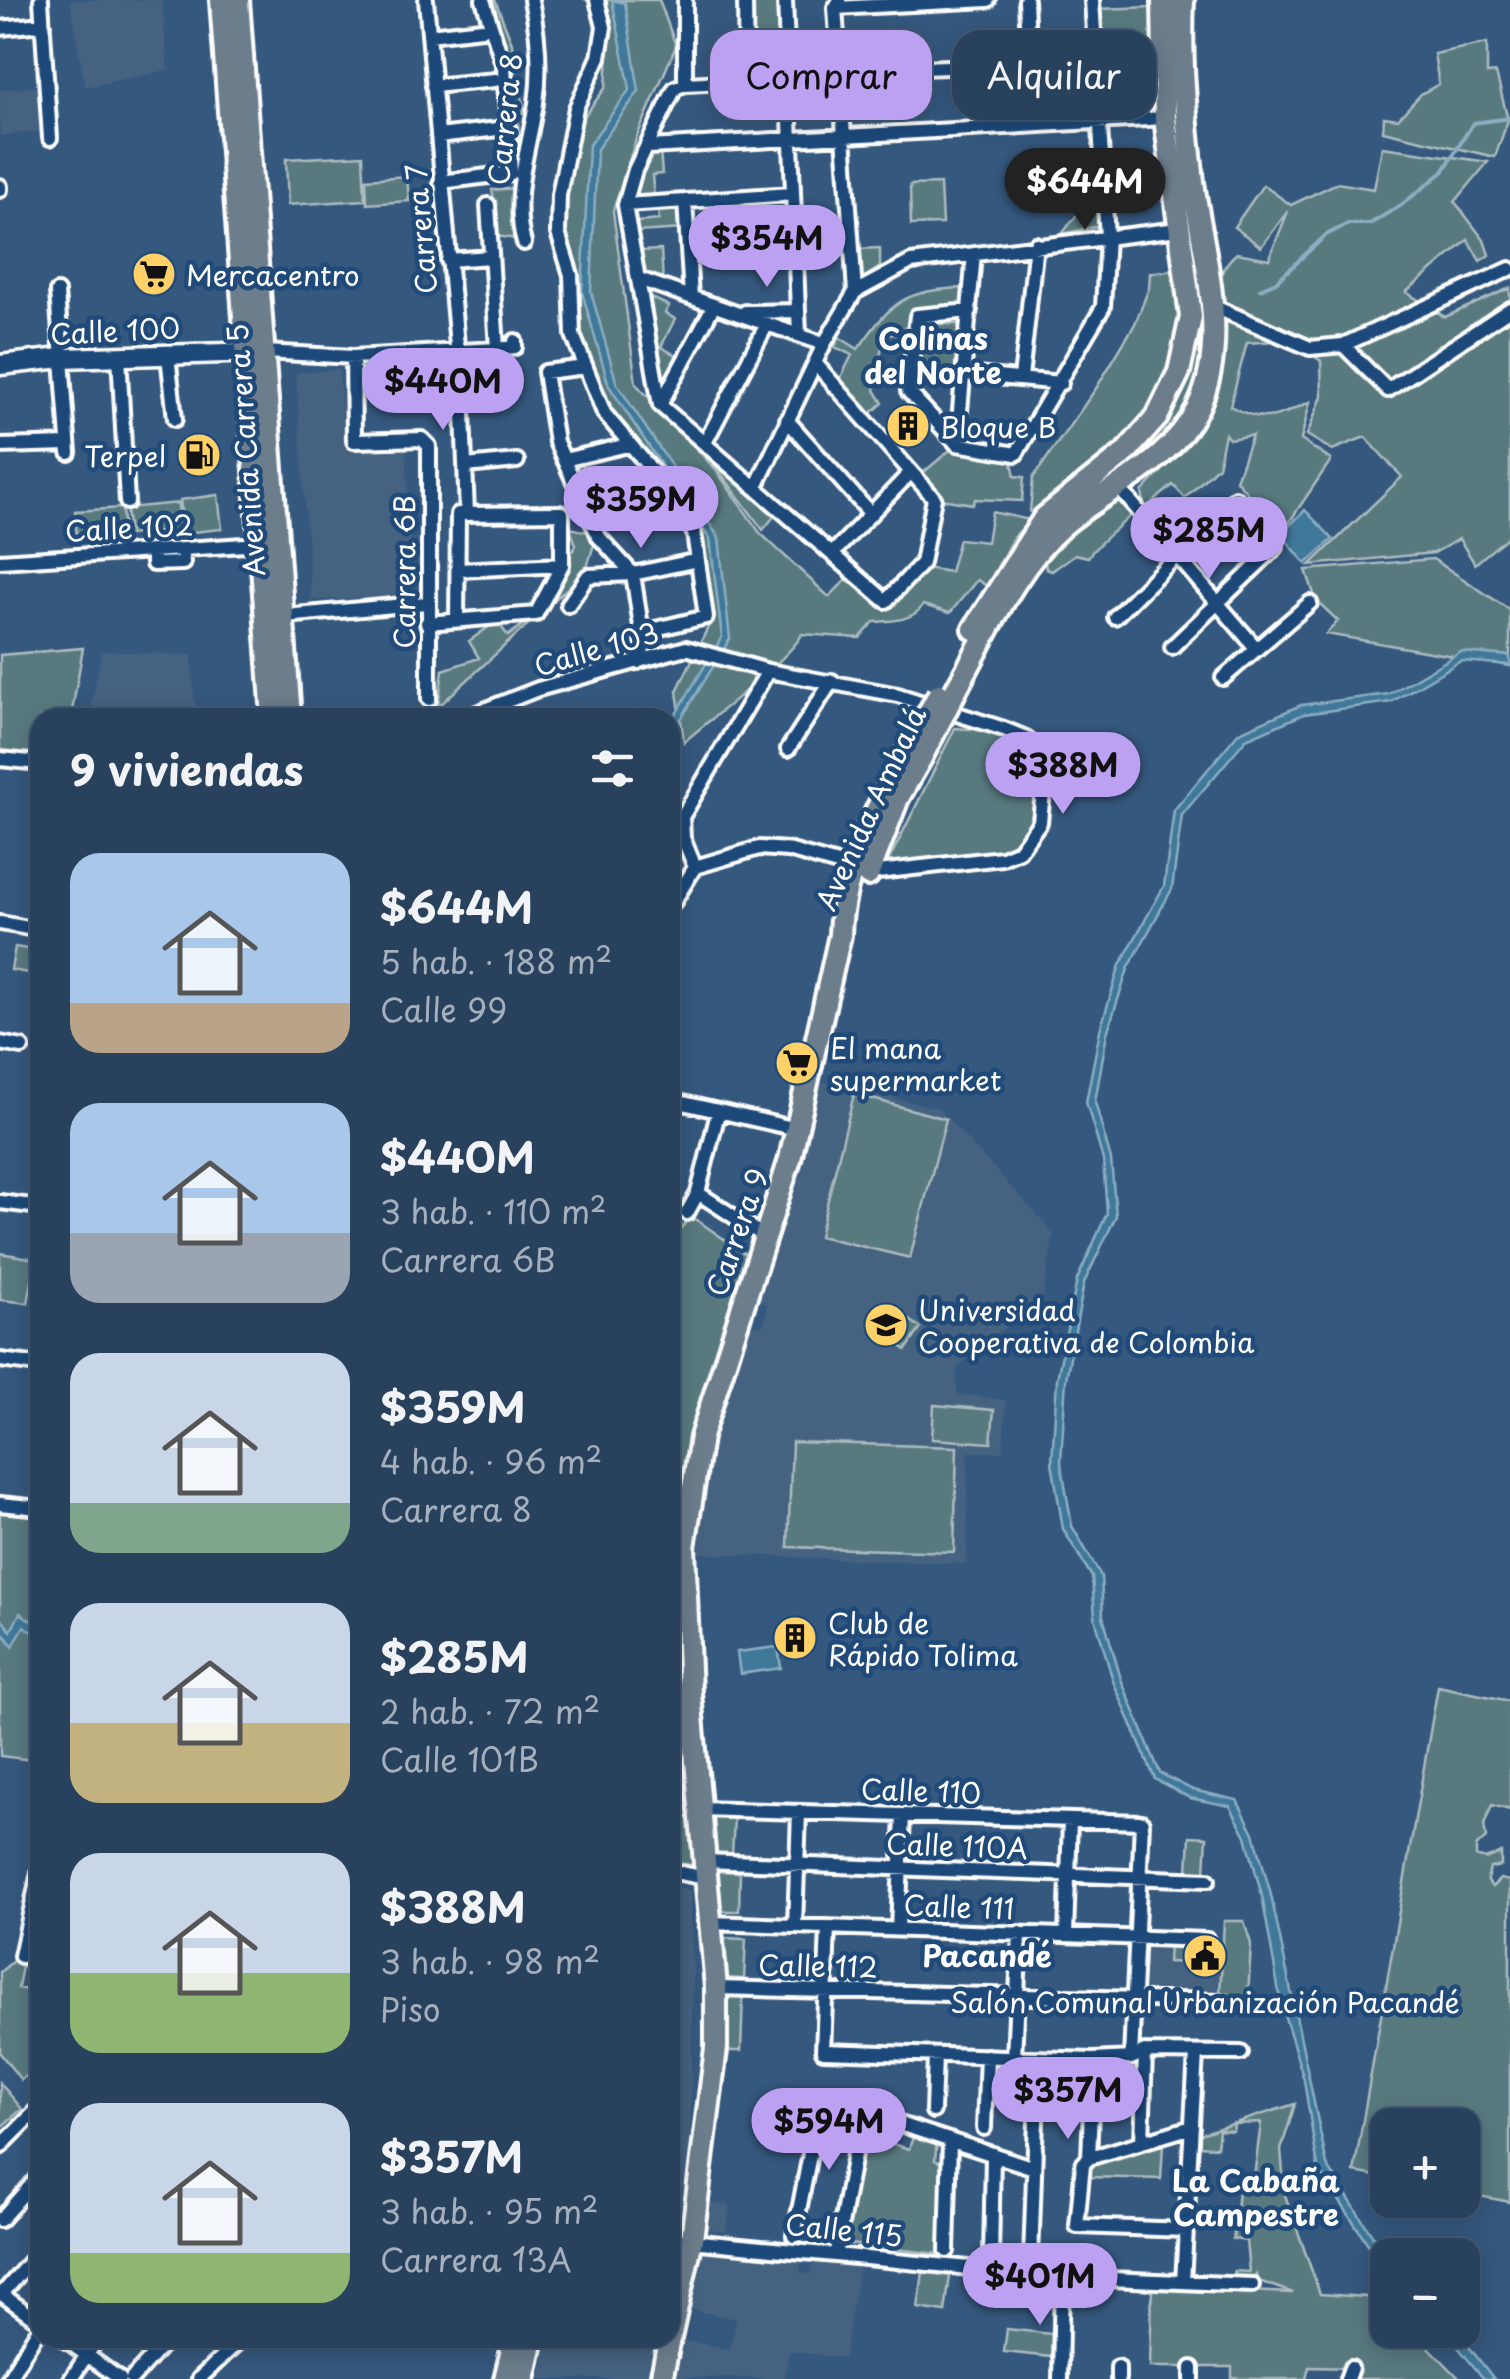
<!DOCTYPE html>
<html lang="es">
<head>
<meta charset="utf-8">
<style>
  body { margin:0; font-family:"Playpen Sans",sans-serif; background:#344d67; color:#f1f3f6; height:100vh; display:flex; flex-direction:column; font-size:38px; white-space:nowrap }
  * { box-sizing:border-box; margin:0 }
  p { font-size:32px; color:#a5b0bc }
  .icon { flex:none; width:55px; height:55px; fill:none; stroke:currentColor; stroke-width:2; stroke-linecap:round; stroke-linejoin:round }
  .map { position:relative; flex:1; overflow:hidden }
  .side { position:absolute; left:30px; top:708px; width:650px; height:1640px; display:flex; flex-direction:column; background:#28425e; border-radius:30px; box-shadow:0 5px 25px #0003,0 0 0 2px #445b73 }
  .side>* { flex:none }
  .guide { position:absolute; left:710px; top:30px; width:650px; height:90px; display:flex; gap:20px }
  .controls { position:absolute; left:1370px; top:2108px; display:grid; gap:20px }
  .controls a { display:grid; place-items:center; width:110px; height:110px; border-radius:20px; background:#28425e; box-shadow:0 5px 25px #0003,0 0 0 2px #445b73; font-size:50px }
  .price { position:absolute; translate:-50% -85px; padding:0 22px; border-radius:35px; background:#bca0f2; color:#111; font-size:32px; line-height:65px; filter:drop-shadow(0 2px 5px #0008) }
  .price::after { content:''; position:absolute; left:50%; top:60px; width:30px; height:22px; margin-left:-15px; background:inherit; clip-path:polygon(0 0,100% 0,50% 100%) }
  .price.on { background:#222; color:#fff }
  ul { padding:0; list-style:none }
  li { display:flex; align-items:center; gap:30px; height:250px; padding:0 40px }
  li span { display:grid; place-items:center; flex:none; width:280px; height:200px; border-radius:30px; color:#555 }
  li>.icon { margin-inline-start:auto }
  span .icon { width:120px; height:120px; fill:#fffc; stroke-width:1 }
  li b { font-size:42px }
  h2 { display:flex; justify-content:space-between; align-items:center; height:120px; padding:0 40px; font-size:42px }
  .chip { padding:0 35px; border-radius:30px; background:#28425e; box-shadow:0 5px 25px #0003,0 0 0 2px #445b73; font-size:35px; line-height:90px }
  .chip.on { background:#bca0f2; color:#111 }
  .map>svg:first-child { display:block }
  .built { fill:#446281 }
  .green { fill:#597a7f; stroke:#acbcbf; stroke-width:2.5 }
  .water { fill:#40789a; stroke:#8caec2; stroke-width:2.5 }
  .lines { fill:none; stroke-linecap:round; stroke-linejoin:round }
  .stream { stroke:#8caec2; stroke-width:4 }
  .street-casing { stroke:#fff; stroke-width:20 }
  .secondary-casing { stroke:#fff; stroke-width:25 }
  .primary-casing { stroke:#fff; stroke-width:28 }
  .street { stroke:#1f4a7a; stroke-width:12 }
  .secondary { stroke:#1f4a7a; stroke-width:18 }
  .primary { stroke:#6c7d8c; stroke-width:20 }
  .primary-bridge-casing { stroke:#fff; stroke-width:28; stroke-linecap:butt }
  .primary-bridge { stroke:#6c7d8c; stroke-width:20 }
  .labels { text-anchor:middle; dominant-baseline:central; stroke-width:9; stroke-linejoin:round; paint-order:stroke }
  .street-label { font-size:28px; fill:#fff; stroke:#1f4a7a }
  .poi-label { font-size:28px; fill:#fff; stroke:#1f4a7a; text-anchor:start }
  .neighbourhood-label { font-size:30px; font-weight:bold; fill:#fff; stroke:#1f4a7a }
</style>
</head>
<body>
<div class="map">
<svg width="1510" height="2379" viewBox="0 0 1510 2379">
  <rect width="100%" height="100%" fill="#35587e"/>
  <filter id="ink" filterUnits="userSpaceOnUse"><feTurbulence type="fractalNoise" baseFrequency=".01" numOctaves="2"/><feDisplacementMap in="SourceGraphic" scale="20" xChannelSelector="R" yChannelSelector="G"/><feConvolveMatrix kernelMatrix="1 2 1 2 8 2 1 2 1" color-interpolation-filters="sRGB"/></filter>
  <g filter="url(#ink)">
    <!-- built -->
    <path class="built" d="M70 0H162L168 70 85 87Z
      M47 86 49 130 0 136V90Z
      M339 369 345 449 406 445 413 597 311 600 296 373Z
      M102 651 192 655 194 701 203 717H89Z
      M820 1081 938 1108 1054 1233 1043 1296 957 1368V1394L1006 1400 1003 1452H968L967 1564 693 1553 708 1438 740 1322 763 1326 767 1305 751 1295 803 1155Z
      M670 1887 690 1890 693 1979 690 2136 677 2229 670 2228Z
      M1145 1943 1192 1945 1191 1963 1219 1964 1218 1995 1143 1992Z
      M705 2201 730 2205 726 2232 701 2229Z
      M706 2247 802 2257 800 2272 810 2274 813 2258 859 2265 844 2358 789 2351 784 2379 671 2377 681 2340 730 2349 736 2319 687 2309 699 2251Z
      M548 2338H655L646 2379H540Z"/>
    <!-- green -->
    <path class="green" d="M485 0H495L512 43 516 86 520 87 525 113H520Z
      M586 0H659L676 46 636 139 613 211 636 384 716 470 760 533 829 597 848 578 886 607 926 568 950 572 959 539 987 542 992 512 1030 520 1013 538 987 586 977 580 950 613 923 605C914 621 891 621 874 622L860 638 802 634C791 658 710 719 684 742L677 691 711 621 695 521 629 441 586 361 570 311 562 198 574 130 606 87 610 17Z
      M746 0H780L782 78H748Z
      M1153 7 1154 58 1099 60 1097 9Z
      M1487 43V74L1496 73 1508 120 1495 157 1383 131 1384 117 1398 119 1421 94 1439 84 1434 54Z
      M1127 80H1155L1156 114H1127Z
      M518 120 527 241 497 236 491 213 497 212 492 190 515 188 513 121Z
      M1382 147 1488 162 1455 202 1484 240 1489 255 1480 261 1468 240 1406 292 1445 317 1510 288V535L1475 564 1459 539 1434 553 1310 565 1402 477 1365 437 1332 450 1307 435 1322 396 1321 361 1291 340 1247 343 1230 406C1265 425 1276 417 1310 402L1301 440 1331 460 1282 533 1236 480 1252 435 1229 439 1225 434 1218 466 1185 498 1173 485 1145 509 1142 492C1174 457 1212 420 1220 370 1226 329 1200 283 1237 253L1269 259 1288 211 1261 247 1234 227 1263 185 1291 205 1337 183 1374 189Z
      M649 150H660L662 174 652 175 654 198 637 200 639 170Z
      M363 155 365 200 288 205 286 159Z
      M407 176 409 201 367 204 366 179Z
      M940 184 942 224 911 225 910 185Z
      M1098 187 1103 225 1062 234Z
      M681 208 683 229 637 232V222L659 220 658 210Z
      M880 248V267L862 279 858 276 856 249Z
      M661 250 663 282 643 277 639 251Z
      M1177 270C1200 388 1123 447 1041 513L1030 512 1033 478 1097 387 1135 324 1149 288 1150 273Z
      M965 288V307C938 310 910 306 905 336L884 333 875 390 883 403 869 415 844 387 841 377 852 355 835 347 839 337 858 349C893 300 905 290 965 288Z
      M650 297 669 306 665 313 675 319 661 347 681 358 662 395Z
      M1197 308 1206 310 1210 334 1194 404 1108 505H1114L1118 496 1133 513C1117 530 1102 538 1088 557L1075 554 1052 571 1046 569 1044 556 1001 586 1159 418Z
      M925 324H962L958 374 917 370 918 330Z
      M957 444 1010 453 1015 476 1024 477 1022 501 975 499 973 504 934 498 917 478Z
      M711 460 754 485 776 514 763 530Z
      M218 495 222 529 184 533 180 500Z
      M178 503 180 530 129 535 126 508Z
      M122 508 124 537 77 540 75 511Z
      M570 528 597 534 586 571 438 707 443 670 479 658 469 641 497 621 508 636 537 614 576 545Z
      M1433 559 1510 610V666L1326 634 1338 621 1316 600 1306 570Z
      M83 648 71 717 40 718V760L0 753V655Z
      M955 728C967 729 983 729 994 734 1047 755 1049 823 1002 852 991 859 906 863 886 866Z
      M15 947 40 951V975L11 970Z
      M854 1094 946 1119 910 1258 819 1236Z
      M691 1216 750 1257 690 1460 696 1866 670 1861V1242Z
      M0 1253 36 1259 28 1303 0 1300Z
      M886 1303 921 1328 906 1350 871 1325Z
      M934 1405 994 1410 991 1443 932 1439Z
      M792 1442 957 1447 954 1552 788 1547Z
      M0 1507 40 1510V1761L0 1756Z
      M1438 1686 1510 1701V1810L1492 1805 1484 1825 1486 1838 1476 1847V1856L1485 1859 1501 1853V1866L1490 1868 1487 1880 1492 1887 1500 1879 1510 1881V2202L1463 2193 1462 2125H1388L1387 2178 1354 2172Z
      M711 1816 734 1817 732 1856H715Z
      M1190 1836 1207 1837 1205 1872 1188 1871Z
      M716 1871 740 1872 739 1911H720Z
      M1224 1921H1244L1251 1944 1247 2015 1226 2014 1227 1993H1220Z
      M722 1938 746 1939 744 1979 725 1978Z
      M1169 1944 1192 1945 1191 1963 1168 1962Z
      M14 1960H23L18 1988 40 1993V2025L31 2032 40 2043V2064L21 2080 0 2053V1972Z
      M725 1994H743L741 2051H729L716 2136Z
      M0 2083 22 2109 0 2128Z
      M1295 2104 1281 2150 1285 2195 1320 2294 1367 2297 1387 2315 1388 2330H1412L1460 2379H1351L1353 2368 1309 2367 1306 2379H1241L1232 2378V2367H1150L1152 2287 1293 2293 1256 2280V2274L1251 2279 1233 2278 1234 2271 1249 2272 1246 2241 1233 2239 1238 2191 1252 2192 1261 2123 1234 2124 1233 2131 1219 2130 1217 2147 1197 2146V2135Z
      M914 2134 937 2141 935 2160 944 2164 940 2254 849 2244 843 2235 859 2145 868 2147 870 2137 909 2149Z
      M1163 2144 1161 2179 1090 2177 1091 2164Z
      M923 2272 950 2276 945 2312 918 2308Z
      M1007 2329 1052 2334 1051 2357 1004 2352Z"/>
    <!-- water -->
    <path class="water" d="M612 0 625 3 639 91 597 149 591 292 617 384 719 538 730 639 670 737V724L722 637 710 539 609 386 582 292 589 145 630 89Z
      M1305 510 1333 539 1306 564 1281 534Z
      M1461 652 1510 656V665L1461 661 1391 702 1304 714 1246 739 1182 815 1172 889 1128 969 1107 1033 1095 1102 1111 1160 1116 1216 1084 1283 1066 1379 1061 1462 1072 1526 1101 1576 1103 1616 1121 1679 1160 1773 1193 1790 1237 1800 1254 1833 1271 1895 1327 2165 1387 2258V2273L1318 2168 1304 2080 1281 2004 1262 1896 1246 1836 1230 1806 1190 1798 1155 1779 1113 1681 1095 1618 1092 1577 1063 1529 1052 1462 1057 1379 1077 1280 1107 1213 1103 1160 1086 1102 1100 1030 1120 965 1164 886 1174 810 1239 732 1301 705 1389 694Z
      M20 1613 40 1627V1637L24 1626 13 1646 0 1629V1617L11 1631Z
      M778 1647 781 1668 740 1674 737 1652Z
      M1444 2330H1456L1494 2379H1484Z"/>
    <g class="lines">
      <!-- stream -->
      <path class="stream" d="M1260 289 1276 282 1326 235 1348 224H1370L1400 206 1443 172 1473 123 1510 118"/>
      <defs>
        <path id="street" d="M41 0 50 138
          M426 0 463 413 467 514
          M597 0 604 27 599 57 576 108 559 195 558 233 571 275 573 335 604 413 675 498 694 533 706 617 643 632
          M685 0V84L675 88 635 170 625 205 660 405 886 601 922 563 934 498 816 364
          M745 0 746 81
          M785 0 799 335
          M1026 0 1032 125
          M835 8 988 0
          M0 28 43 24
          M429 35 482 29
          M841 71 1029 64
          M685 84 787 79
          M433 86 495 80
          M438 136 498 129
          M649 147 1165 118
          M441 182 511 173 504 67 483 0
          M0 186V190
          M685 201 691 297
          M488 205 497 349
          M625 205 792 194
          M524 243C511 197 529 149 536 103 541 69 538 33 531 0
          M689 256 795 251
          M448 260 491 257
          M639 279 824 344
          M57 292 69 453
          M855 292 911 262 1178 229
          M1210 305 1310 348 1343 345 1388 390 1510 309
          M970 311 917 316 908 391 957 444 1016 454 1103 307 1107 237 1092 0
          M745 312 797 311
          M1343 345 1510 269
          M265 352 353 357 497 349 515 347V341
          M119 355 127 502
          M168 355 175 419
          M353 357 354 441 422 439 429 446V699
          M586 367 545 372 556 442 599 537 633 574 644 646 638 662
          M965 374 1061 383
          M1021 378 1036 244
          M660 405 714 305
          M787 420 870 513
          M706 441 767 324
          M957 444 974 254
          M0 446 68 444
          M564 460 628 445
          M466 466 517 461
          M757 485 824 344 855 292 835 8 840 0
          M1119 488 1256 648
          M590 513 675 498
          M153 551V564L183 563 182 549
          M832 554 911 472
          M0 561 260 544
          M458 570 562 565
          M568 605 588 576 633 574 698 560
          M285 616 427 603
          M1115 617 1235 498
          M427 623 536 614 562 565V513L458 514 457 620
          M1172 647 1276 547
          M1223 678 1310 603
          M464 718 538 689 686 648 768 671 898 695 1004 729 1026 738 1036 749 1044 781 1040 822 1019 851 1002 858 869 873 788 850 759 848 695 867
          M788 749 832 681
          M0 759 40 763
          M695 867 683 838 682 817 768 671
          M670 908 695 867
          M0 923 40 930
          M0 1043 22 1047
          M670 1100 797 1129
          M698 1193 762 1235
          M0 1202 40 1207
          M687 1213 698 1193 718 1113
          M0 1360 40 1365
          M0 1504 40 1508
          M700 1809 1142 1822 1131 2058
          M704 1861 1208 1880
          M670 1871 706 1878
          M710 1923 1207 1940
          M795 1926 799 1812
          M828 1927 823 2051 1093 2060 1131 2058 1145 2052 1241 2053
          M898 1929 903 1815
          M1066 1935 1070 1820
          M21 1956 40 1868
          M716 1988 1219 2001
          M38 2030 40 2028
          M1014 2057 1020 1933
          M1093 2060 1089 2158 1083 2164 1077 2226 1186 2230
          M933 2111 935 2055
          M984 2128 987 2056
          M1142 2142 1145 2052
          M1035 2143 1039 2058
          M0 2147 40 2107
          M1089 2158 1192 2127
          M0 2220 40 2175
          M794 2236 821 2098 1034 2168
          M670 2239 1062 2277 1252 2285
          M947 2251 950 2140
          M836 2252 862 2111
          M991 2259 993 2154
          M1031 2259 1035 2147
          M1183 2282 1196 2053
          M0 2293 40 2322
          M2 2294 40 2250
          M63 2338 120 2379
          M8 2379 40 2327
          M71 2379 98 2338
          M132 2379 168 2338
          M199 2379 242 2338
          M1060 2379 1062 2277
          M1118 2379V2367
          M1192 2379V2368
          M1347 2379 1351 2368"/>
        <path id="secondary" d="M0 365 61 358 259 352"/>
        <path id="primary" d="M221 0 273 718
          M238 0 290 718
          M974 629 1044 518 1125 453 1157 417 1179 372 1191 317 1165 118 1163 0
          M959 684C988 632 1016 566 1062 526 1110 485 1168 467 1198 407 1231 341 1202 252 1193 182 1186 122 1180 60 1183 0
          M868 875 898 798 921 758
          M505 2379 515 2338
          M524 2379 533 2338
          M661 2379 692 2239 716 2048V1988L690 1693 684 1547 701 1437 790 1159 840 935C841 874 878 804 908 751"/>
      </defs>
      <!-- street casing -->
      <use href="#street" class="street-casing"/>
      <!-- secondary casing -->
      <use href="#secondary" class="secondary-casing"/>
      <!-- primary casing -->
      <use href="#primary" class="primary-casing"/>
      <!-- street -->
      <use href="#street" class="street"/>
      <!-- secondary -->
      <use href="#secondary" class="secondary"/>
      <!-- primary -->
      <use href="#primary" class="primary"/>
      <defs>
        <path id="primary-bridge" d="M908 751 939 694
          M921 758 959 684"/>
      </defs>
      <!-- primary-bridge casing -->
      <use href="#primary-bridge" class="primary-bridge-casing"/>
      <!-- primary-bridge -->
      <use href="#primary-bridge" class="primary-bridge"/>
    </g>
  </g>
  <!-- icons -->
  <defs>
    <symbol id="supermarket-disc" viewBox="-11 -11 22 22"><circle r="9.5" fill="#ffd166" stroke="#1f4a7a"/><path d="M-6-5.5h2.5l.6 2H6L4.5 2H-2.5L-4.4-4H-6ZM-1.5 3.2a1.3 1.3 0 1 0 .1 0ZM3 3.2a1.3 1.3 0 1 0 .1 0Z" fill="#111"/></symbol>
    <symbol id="building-disc" viewBox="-11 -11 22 22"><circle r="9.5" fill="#ffd166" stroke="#1f4a7a"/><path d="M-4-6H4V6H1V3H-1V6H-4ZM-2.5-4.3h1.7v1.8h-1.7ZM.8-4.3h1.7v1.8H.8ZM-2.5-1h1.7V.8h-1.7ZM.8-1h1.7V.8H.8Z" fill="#111"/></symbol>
    <symbol id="fuel-disc" viewBox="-11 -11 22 22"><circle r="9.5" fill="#ffd166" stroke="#1f4a7a"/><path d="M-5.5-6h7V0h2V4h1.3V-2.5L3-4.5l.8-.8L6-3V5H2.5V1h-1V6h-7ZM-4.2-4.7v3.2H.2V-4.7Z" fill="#111"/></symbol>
    <symbol id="university-disc" viewBox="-11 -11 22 22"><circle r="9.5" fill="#ffd166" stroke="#1f4a7a"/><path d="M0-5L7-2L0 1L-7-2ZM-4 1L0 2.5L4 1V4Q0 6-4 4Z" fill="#111"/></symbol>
    <symbol id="civic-disc" viewBox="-11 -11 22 22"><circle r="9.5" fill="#ffd166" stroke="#1f4a7a"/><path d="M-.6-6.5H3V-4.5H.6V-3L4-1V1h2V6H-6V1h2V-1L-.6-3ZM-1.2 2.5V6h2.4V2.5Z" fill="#111"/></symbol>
  </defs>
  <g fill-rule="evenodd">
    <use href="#supermarket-disc" x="129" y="249" width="50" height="50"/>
    <use href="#building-disc" x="883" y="401" width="50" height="50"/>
    <use href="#fuel-disc" x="174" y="430" width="50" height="50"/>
    <use href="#supermarket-disc" x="772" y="1038" width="50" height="50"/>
    <use href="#university-disc" x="861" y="1300" width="50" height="50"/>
    <use href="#building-disc" x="770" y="1613" width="50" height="50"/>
    <use href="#civic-disc" x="1180" y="1931" width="50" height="50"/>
  </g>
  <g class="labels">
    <!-- street labels -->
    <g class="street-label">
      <text transform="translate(504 119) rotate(-84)">Carrera 8</text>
      <text transform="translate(420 229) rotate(-95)">Carrera 7</text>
      <text transform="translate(115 330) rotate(-3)">Calle 100</text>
      <text transform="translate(245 450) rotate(-94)">Avenida Carrera 5</text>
      <text transform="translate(129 527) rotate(-3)">Calle 102</text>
      <text transform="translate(403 572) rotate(-90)">Carrera 6B</text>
      <text transform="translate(596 648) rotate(-16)">Calle 103</text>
      <text transform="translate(870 808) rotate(-65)">Avenida Ambalá</text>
      <text transform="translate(736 1232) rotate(-71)">Carrera 9</text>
      <text transform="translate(921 1790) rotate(2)">Calle 110</text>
      <text transform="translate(957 1845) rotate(2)">Calle 110A</text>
      <text transform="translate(959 1906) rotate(2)">Calle 111</text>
      <text transform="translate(818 1965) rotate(1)">Calle 112</text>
      <text transform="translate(844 2229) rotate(6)">Calle 115</text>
    </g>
    <!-- poi labels -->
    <g class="poi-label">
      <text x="186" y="274">Mercacentro</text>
      <text x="940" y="426">Bloque B</text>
      <text x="166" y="455" text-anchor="end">Terpel</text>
      <text x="830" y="1047">El mana<tspan x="830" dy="32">supermarket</tspan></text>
      <text x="918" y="1309">Universidad<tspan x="918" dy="32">Cooperativa de Colombia</tspan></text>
      <text x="828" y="1622">Club de<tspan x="828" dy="32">Rápido Tolima</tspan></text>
      <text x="1205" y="2001" text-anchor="middle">Salón Comunal Urbanización Pacandé</text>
    </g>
    <!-- neighbourhood labels -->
    <g class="neighbourhood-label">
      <text x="933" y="337">Colinas<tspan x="933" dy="34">del Norte</tspan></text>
      <text x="987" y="1954">Pacandé</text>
      <text x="1256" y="2179">La Cabaña<tspan x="1256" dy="34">Campestre</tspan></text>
    </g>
  </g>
</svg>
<div class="controls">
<a>+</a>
<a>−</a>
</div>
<b class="price on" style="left:1085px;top:233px">$644M</b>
<b class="price" style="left:767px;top:290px">$354M</b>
<b class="price" style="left:443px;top:433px">$440M</b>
<b class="price" style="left:641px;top:551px">$359M</b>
<b class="price" style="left:1209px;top:582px">$285M</b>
<b class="price" style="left:1063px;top:817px">$388M</b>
<b class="price" style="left:1068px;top:2142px">$357M</b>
<b class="price" style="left:829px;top:2173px">$594M</b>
<b class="price" style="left:1040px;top:2328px">$401M</b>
<div class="guide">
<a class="chip on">Comprar</a>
<a class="chip">Alquilar</a>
</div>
<section class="side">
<h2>9 viviendas<svg class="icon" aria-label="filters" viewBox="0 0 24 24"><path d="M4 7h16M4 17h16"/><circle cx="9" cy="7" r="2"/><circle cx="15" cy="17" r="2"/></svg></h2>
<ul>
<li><span style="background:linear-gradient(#a9c7e8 75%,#b9a48a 0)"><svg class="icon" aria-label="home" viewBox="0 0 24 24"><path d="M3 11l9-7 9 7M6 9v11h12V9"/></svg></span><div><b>$644M</b><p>5 hab. · 188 m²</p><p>Calle 99</p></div></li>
<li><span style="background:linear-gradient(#a9c7e8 65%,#9aa5b1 0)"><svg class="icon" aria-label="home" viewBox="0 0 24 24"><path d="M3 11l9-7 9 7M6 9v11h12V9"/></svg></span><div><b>$440M</b><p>3 hab. · 110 m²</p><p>Carrera 6B</p></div></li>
<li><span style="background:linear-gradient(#c9d6e8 75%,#7fa58c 0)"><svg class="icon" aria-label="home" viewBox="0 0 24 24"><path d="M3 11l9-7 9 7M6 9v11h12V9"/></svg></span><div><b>$359M</b><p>4 hab. · 96 m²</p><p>Carrera 8</p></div></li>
<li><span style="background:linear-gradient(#c9d6e8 60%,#c2b280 0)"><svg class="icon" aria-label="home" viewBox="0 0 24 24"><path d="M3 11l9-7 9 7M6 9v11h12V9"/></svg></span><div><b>$285M</b><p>2 hab. · 72 m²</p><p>Calle 101B</p></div></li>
<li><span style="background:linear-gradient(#c9d6e8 60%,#8fb573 0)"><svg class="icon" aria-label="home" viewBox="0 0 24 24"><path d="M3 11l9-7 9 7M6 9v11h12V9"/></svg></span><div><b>$388M</b><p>3 hab. · 98 m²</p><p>Piso</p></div></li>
<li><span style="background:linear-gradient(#c9d6e8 75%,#8fb573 0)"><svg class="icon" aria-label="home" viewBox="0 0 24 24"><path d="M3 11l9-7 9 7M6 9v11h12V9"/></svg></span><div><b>$357M</b><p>3 hab. · 95 m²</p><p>Carrera 13A</p></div></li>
</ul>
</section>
</div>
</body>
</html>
